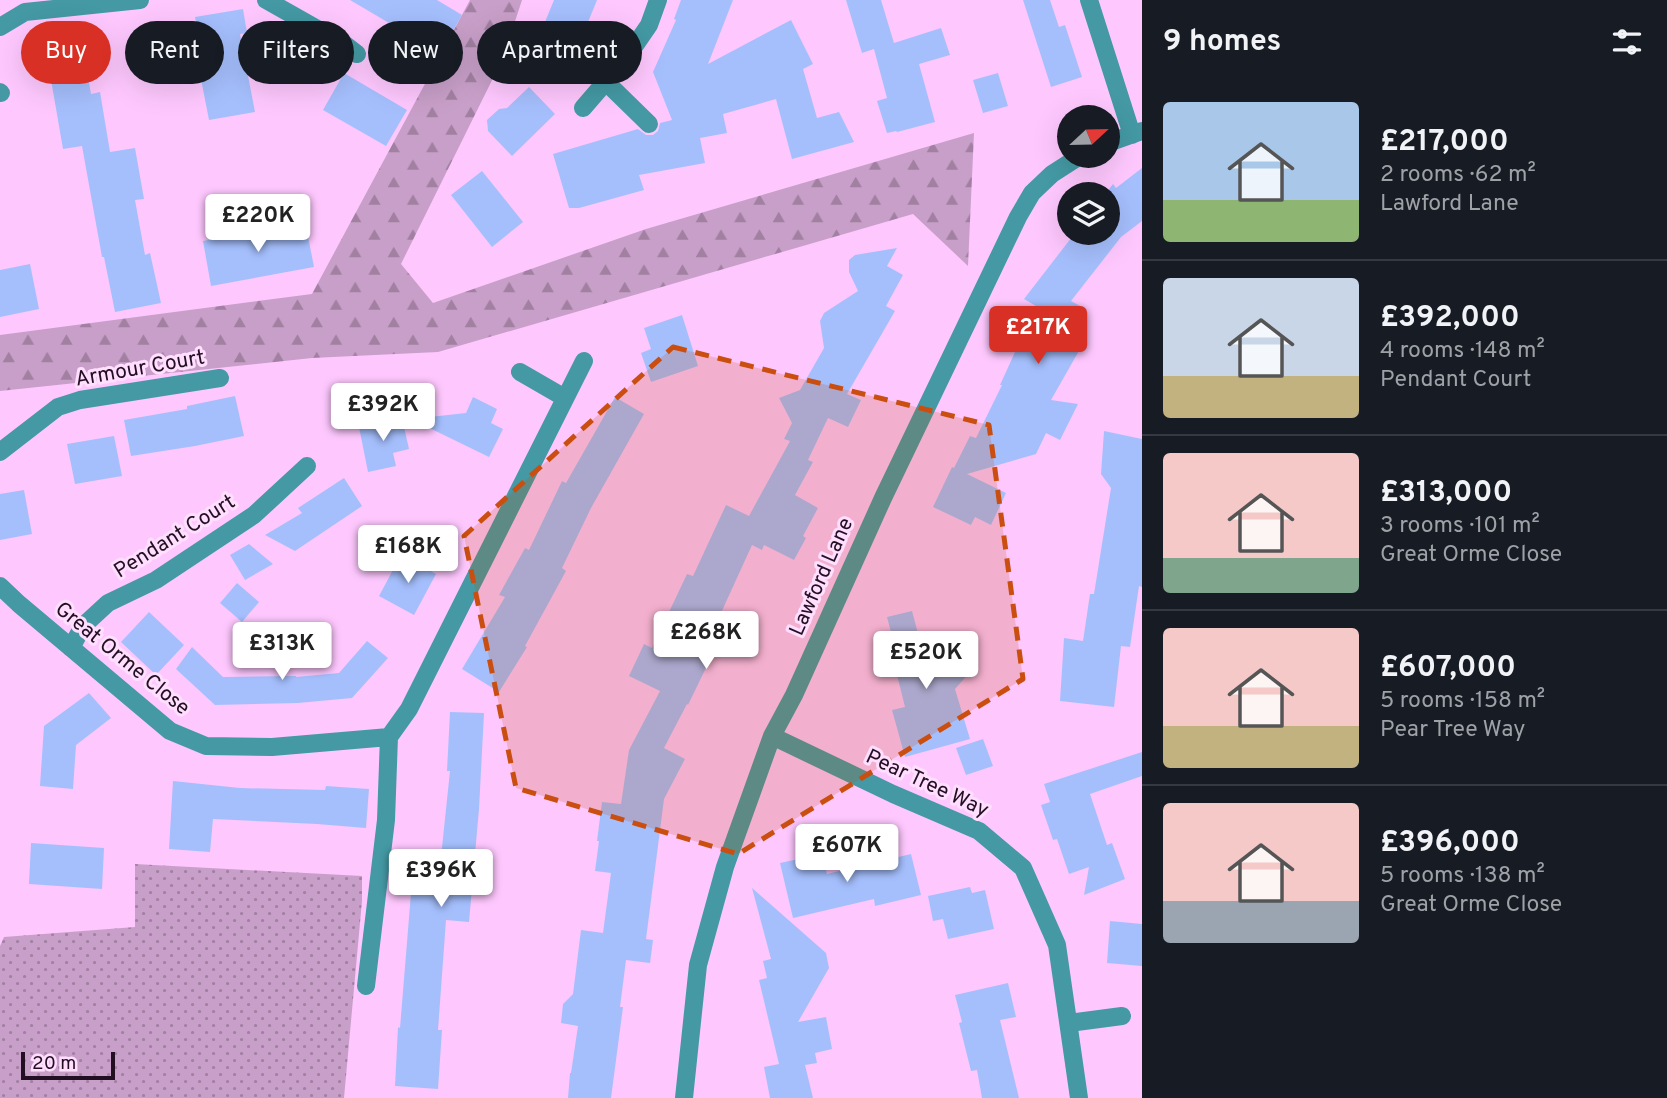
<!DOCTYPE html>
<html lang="en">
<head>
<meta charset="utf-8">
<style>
  body { margin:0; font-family:Overpass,sans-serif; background:#20242c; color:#f1f3f6; height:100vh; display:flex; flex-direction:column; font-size:26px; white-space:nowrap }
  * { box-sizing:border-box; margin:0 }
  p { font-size:23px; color:#9ea1a6 }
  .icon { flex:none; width:38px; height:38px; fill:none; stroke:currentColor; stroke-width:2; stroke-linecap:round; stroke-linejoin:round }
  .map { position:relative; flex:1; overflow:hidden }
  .panel { display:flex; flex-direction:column; background:#171b24; width:525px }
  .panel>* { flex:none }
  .top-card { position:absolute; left:21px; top:21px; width:665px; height:63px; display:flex; gap:14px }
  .needle { width:46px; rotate:68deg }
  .tools { position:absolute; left:1057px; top:105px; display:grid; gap:14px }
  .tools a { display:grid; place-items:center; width:63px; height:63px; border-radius:50%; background:#171b24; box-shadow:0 7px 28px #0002; font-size:35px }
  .scale { position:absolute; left:21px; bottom:18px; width:94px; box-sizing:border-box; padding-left:7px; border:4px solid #220f22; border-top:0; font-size:19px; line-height:24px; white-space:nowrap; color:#220f22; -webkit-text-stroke:5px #ffdefe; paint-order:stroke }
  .price { position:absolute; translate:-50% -60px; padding:0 16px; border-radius:7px; background:#fff; color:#222; font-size:23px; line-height:46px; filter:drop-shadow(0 2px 4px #0008) }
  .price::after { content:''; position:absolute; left:50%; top:42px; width:21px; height:16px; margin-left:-10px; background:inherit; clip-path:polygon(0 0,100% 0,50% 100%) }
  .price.current { background:#d93025; color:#fff }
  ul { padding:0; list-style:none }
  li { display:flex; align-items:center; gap:21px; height:175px; padding:0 21px }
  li+li { border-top:2px solid #363941 }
  li span { display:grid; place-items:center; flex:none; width:196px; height:140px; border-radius:7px; color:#555 }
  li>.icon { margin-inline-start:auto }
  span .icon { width:84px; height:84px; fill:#fffc; stroke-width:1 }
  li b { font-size:30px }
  h2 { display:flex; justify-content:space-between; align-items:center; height:84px; padding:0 21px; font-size:30px }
  .tag { padding:0 24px; border-radius:32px; background:#171b24; box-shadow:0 7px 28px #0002; font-size:24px; line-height:63px }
  .tag.current { background:#d93025; color:#fff }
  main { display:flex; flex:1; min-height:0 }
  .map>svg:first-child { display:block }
  .grass { fill:url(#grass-dots) }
  .forest { fill:url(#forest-firs) }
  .building { fill:#a5bffd }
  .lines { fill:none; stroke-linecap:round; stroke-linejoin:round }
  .minor { stroke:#4499a4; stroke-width:18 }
  .marked { fill:#ca4e0f; fill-opacity:0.2; stroke:#ca4e0f; stroke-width:5; stroke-dasharray:14 9; stroke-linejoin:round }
  .labels { text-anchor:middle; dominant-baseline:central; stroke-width:6; stroke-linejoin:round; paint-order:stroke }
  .street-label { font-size:21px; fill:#220f22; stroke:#ffdefe }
</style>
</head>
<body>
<main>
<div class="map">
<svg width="1142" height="1098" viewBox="0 0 1142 1098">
  <defs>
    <pattern id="grass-dots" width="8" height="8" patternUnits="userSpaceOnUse" patternTransform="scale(1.75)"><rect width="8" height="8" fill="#c89fc8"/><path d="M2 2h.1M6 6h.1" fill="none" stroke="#a280a2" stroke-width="1.8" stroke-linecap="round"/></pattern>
    <pattern id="forest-firs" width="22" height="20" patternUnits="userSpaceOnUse" patternTransform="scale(1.75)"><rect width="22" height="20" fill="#c89fc8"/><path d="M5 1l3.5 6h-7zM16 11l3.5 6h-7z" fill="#a280a2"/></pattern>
  </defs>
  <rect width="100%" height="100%" fill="#fec8fe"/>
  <!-- grass -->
  <path class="grass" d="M135 864 362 876V901L344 1098H0V946L4 937 135 927Z"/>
  <!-- forest -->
  <path class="forest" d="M470 0H522L503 58 401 264 433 303 646 229 974 133 968 266 913 214 438 352 312 358 0 391V335L312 294Z"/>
  <!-- building -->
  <path class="building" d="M350 0H437L462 15 440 53Z
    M554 0H597L573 59 536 44Z
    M681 0H733L708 64 791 20 813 64 803 69 817 118 839 112 854 142 792 159 776 99 723 114 727 133 700 138 705 163 639 175 644 190 579 208H569L553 154 638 129 646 135H653L658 131 660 123 672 120 653 72 676 20 674 19Z
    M846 0H881L894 43 941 28 950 55 919 64 935 122 897 132 896 131 887 133 877 101 887 98 874 49 862 53Z
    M1023 0H1050L1059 27 1065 25 1082 77 1051 87Z
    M243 9 247 33 240 34 255 112 209 120 194 43 200 41 195 17Z
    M79 23 91 94 100 92 110 152 135 148 144 199 135 200 145 255 150 253 161 303 115 312 104 257H102L82 146 63 149 50 74 44 75 36 30Z
    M344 73 407 110 386 146 323 110Z
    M998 73 1008 106 983 113 973 80Z
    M529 87 555 114 512 156 488 131 487 120 499 109 507 108Z
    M1142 168V221L1121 237 1071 301 1082 307 1068 333 1084 342 1051 400 1078 404 1060 440 1046 433 1036 454 967 474 1006 493 991 525 975 517 971 525 933 507 952 467 954 468 970 436 976 438 1002 385H1000L1036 306 1024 299 1075 233H1108V194H1105L1113 184 1116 188Z
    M482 171 523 222 492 247 451 195Z
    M305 221 314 267 211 286 203 241Z
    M897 248 887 266 903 275 886 306 895 311 847 394 861 400 848 427 828 418 808 460 813 462 795 495 818 508 803 536 806 538 794 560 764 545 762 550 752 545 721 613 739 622 728 646 719 641 688 705 687 704 664 748 685 759 664 799 646 939 653 940 650 963 626 960 620 1007H623L611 1098H568L570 1073H571L578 1026 561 1023 563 1004 573 994 581 930 603 933 611 873 595 871 599 841H597L602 802 621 804 629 750 660 691 629 676 644 644 652 648 687 574 693 576 726 505 749 516 790 441 784 439 792 423 779 398 800 390 824 348 820 321 824 313 858 291 849 272V260L855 255Z
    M30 264 39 309 0 317V270Z
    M682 315 698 366 651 382 641 353 651 349 644 328Z
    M235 396 244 436 195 446 131 456 124 420 187 409V406Z
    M473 397 497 409 491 423 503 429 489 457 411 419 466 413Z
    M615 397 644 414 591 508 562 568 566 571 525 646 527 647 499 692 462 669 505 597 499 595 525 548 529 550 562 481 566 483Z
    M402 418 409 449 393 453 396 466 368 472 359 427Z
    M1104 431 1142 439V587L1139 586 1130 647 1121 646 1114 707 1060 701 1064 638 1083 641 1090 594H1094L1111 488 1101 474Z
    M114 436 122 476 75 484 67 444Z
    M344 478 362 506 295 551 265 535 302 513 298 508Z
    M24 490 32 534 0 540V494Z
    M249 544 273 564 245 580 230 555Z
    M401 555 436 574 414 615 379 596Z
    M237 583 259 602 242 622 220 603Z
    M912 611 920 641 940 636 945 658 971 671 955 689 970 739 905 757 892 710 905 707 896 671 901 670 887 617Z
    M149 612 184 645 156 675 121 642Z
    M367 641 388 658 352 698 298 703 215 705 176 669 192 647 223 677 296 676V677L339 673Z
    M89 693 111 718 76 745 73 789 40 786 44 726Z
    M450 712 484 713 479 809 469 922 446 920 438 1030H442L438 1089 395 1086 398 1027 400 1028 411 893 437 895 450 771H447Z
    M983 739 993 766 966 775 956 748Z
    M1142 752V776L1090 794 1107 845 1112 843 1125 879 1084 895 1089 867 1069 874 1057 839 1053 840 1041 805 1050 802 1044 784Z
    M173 781 240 788 325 790 326 786 369 789 366 828 317 824 213 819 210 852 169 849Z
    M31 843 104 848 102 889 29 884Z
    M822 854 827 874 911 854 921 895 875 906 874 899 793 918 780 863Z
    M970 887 972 893 985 890 994 929 948 939 943 919 933 921 928 896Z
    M752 888 826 953 829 968 798 1022 826 1017 832 1049 815 1053 817 1063 805 1065 813 1098H770L764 1067 779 1064 759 980 767 978 763 961 771 959Z
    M1110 921 1142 924V966L1107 963Z
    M1008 983 1016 1017 1000 1020 1019 1098H982L977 1070 971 1071 959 1023 962 1022 955 995Z"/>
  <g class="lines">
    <!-- minor -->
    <path class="minor" d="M266 0 344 44 357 54
      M1089 0 1132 135
      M0 27 25 12 140 0
      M606 82 649 124
      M0 92 1 93
      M583 108 627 57 649 25 658 0
      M1108 143 1142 131
      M520 372 565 398
      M0 452 58 407 80 400 220 378
      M0 586 19 604 170 731 206 746 272 747 389 737 409 709 584 361
      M71 648 83 626 108 603 156 580 254 515 307 466
      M772 736 893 794 979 831 1023 868 1057 945 1079 1098
      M366 986 386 820 389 737
      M1069 1023 1122 1016
      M684 1098 698 965 725 867 772 736 794 695 883 498 1018 217 1032 193 1052 174 1080 156"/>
  </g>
  <!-- marked area -->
  <path class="marked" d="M673 347 989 425 1023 679 738 854 516 788 464 536Z"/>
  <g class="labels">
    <!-- street labels -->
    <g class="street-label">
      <text transform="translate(140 369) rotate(-10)">Armour Court</text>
      <text transform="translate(175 537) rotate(-32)">Pendant Court</text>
      <text transform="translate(822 577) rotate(-66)">Lawford Lane</text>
      <text transform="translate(122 659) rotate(39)">Great Orme Close</text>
      <text transform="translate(927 784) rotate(25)">Pear Tree Way</text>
    </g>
  </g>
</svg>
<div class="tools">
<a><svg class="needle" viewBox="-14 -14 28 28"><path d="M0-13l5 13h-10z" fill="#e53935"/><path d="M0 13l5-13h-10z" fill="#9ea1a6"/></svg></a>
<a><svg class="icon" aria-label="layers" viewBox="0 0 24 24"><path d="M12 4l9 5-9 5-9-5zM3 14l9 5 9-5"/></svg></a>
</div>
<div class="scale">20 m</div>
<b class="price" style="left:258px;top:254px">£220K</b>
<b class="price current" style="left:1038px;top:366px">£217K</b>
<b class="price" style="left:383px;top:443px">£392K</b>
<b class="price" style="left:408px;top:585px">£168K</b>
<b class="price" style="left:706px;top:671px">£268K</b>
<b class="price" style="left:282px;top:682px">£313K</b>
<b class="price" style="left:926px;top:691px">£520K</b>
<b class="price" style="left:847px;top:884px">£607K</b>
<b class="price" style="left:441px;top:909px">£396K</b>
<div class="top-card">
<a class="tag current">Buy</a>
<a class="tag">Rent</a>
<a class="tag">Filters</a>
<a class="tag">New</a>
<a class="tag">Apartment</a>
</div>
</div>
<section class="panel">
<h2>9 homes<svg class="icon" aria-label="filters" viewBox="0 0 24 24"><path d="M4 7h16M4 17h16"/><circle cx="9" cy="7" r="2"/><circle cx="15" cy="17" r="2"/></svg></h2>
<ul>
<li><span style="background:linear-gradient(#a9c7e8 70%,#8fb573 0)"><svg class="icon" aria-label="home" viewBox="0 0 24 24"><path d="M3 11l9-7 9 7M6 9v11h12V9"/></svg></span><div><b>£217,000</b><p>2 rooms · 62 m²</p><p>Lawford Lane</p></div></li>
<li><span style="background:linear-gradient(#c9d6e8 70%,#c2b280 0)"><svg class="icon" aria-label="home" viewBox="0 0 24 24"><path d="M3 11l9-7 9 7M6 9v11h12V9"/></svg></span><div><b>£392,000</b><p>4 rooms · 148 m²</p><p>Pendant Court</p></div></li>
<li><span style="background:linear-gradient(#f6c9c9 75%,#7fa58c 0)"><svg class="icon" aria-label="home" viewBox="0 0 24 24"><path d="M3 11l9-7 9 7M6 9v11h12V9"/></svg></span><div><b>£313,000</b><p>3 rooms · 101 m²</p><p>Great Orme Close</p></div></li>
<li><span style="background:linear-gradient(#f6c9c9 70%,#c2b280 0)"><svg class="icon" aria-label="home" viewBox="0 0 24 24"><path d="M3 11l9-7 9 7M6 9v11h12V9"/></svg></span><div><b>£607,000</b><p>5 rooms · 158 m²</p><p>Pear Tree Way</p></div></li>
<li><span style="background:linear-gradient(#f6c9c9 70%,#9aa5b1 0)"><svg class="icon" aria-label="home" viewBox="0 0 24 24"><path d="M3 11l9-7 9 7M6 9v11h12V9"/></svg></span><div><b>£396,000</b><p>5 rooms · 138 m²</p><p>Great Orme Close</p></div></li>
</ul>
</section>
</main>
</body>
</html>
